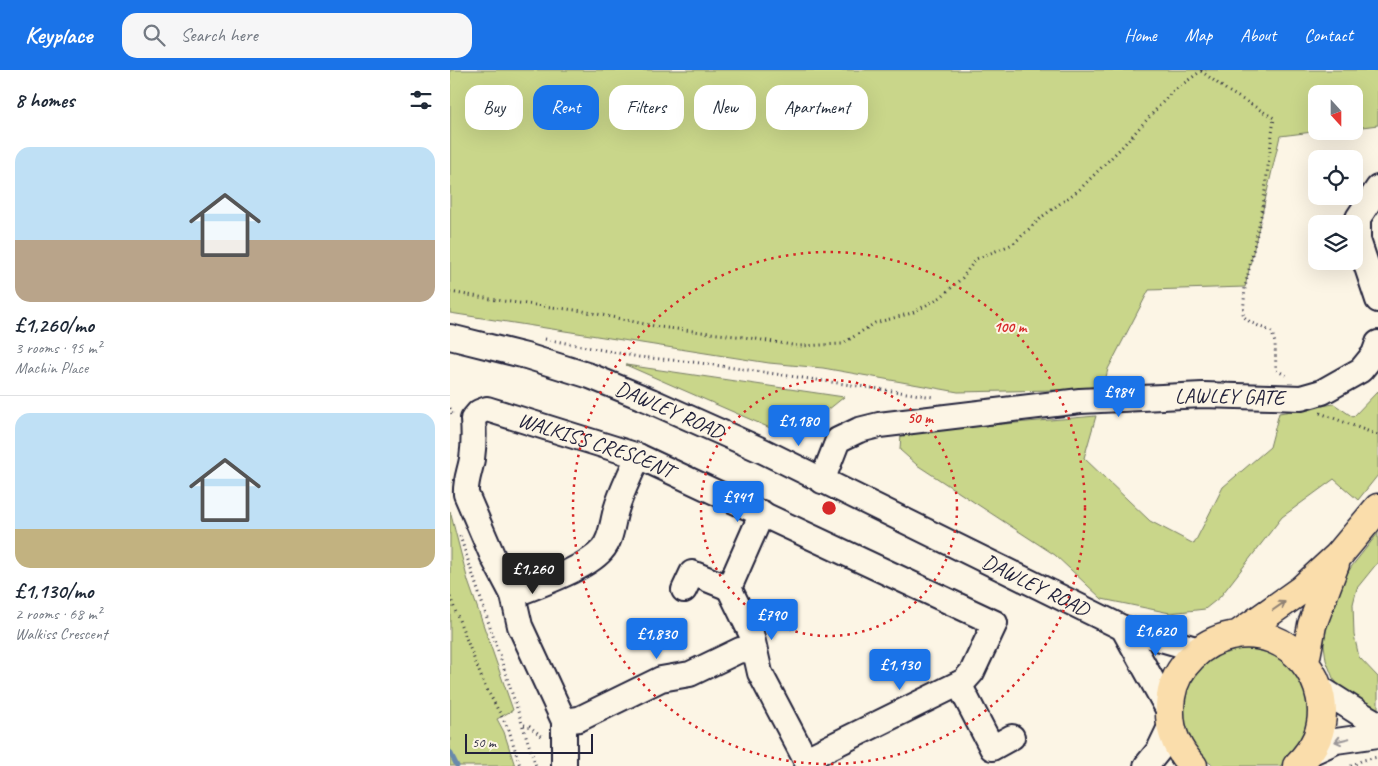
<!DOCTYPE html>
<html lang="en">
<head>
<meta charset="utf-8">
<style>
  body { margin:0; font-family:Caveat,sans-serif; background:#f6f6f7; color:#1f2937; height:100vh; display:flex; flex-direction:column; font-size:19px; white-space:nowrap }
  * { box-sizing:border-box; margin:0 }
  p { font-size:16px; color:#747a83 }
  .icon { flex:none; width:28px; height:28px; fill:none; stroke:currentColor; stroke-width:2; stroke-linecap:round; stroke-linejoin:round }
  .map { position:relative; flex:1; overflow:hidden }
  .panel { display:flex; flex-direction:column; background:#fff; width:450px }
  .panel>* { flex:none }
  .top-card { position:absolute; left:15px; top:15px; width:475px; height:45px; display:flex; gap:10px }
  .needle { width:32px; rotate:159deg }
  .buttons { position:absolute; left:858px; top:15px; display:grid; gap:10px }
  .buttons a { display:grid; place-items:center; width:55px; height:55px; border-radius:10px; background:#fff; box-shadow:0 5px 20px #0002; font-size:25px }
  .scale { position:absolute; left:15px; bottom:12px; width:128px; box-sizing:border-box; padding-left:5px; border:2px solid #22223b; border-top:0; font-size:14px; line-height:18px; white-space:nowrap; color:#22223b; -webkit-text-stroke:4px #fcf5e5; paint-order:stroke }
  .price { position:absolute; translate:-50% -42px; padding:0 11px; border-radius:5px; background:#1a73e8; color:#fff; font-size:16px; line-height:32px; filter:drop-shadow(0 1px 2px #0008) }
  .price::after { content:''; position:absolute; left:50%; top:30px; width:15px; height:11px; margin-left:-8px; background:inherit; clip-path:polygon(0 0,100% 0,50% 100%) }
  .price.selected { background:#222; color:#fff }
  ul { padding:0; list-style:none }
  li { display:grid; align-content:center; gap:10px; height:265px; padding:0 15px }
  li+li { border-top:1px solid #e0e1e3 }
  li span { display:grid; place-items:center; height:155px; border-radius:15px; color:#555 }
  li>.icon { margin-inline-start:auto }
  span .icon { width:90px; height:90px; fill:#fffc; stroke-width:1 }
  li b { font-size:21px }
  h2 { display:flex; justify-content:space-between; align-items:center; height:60px; padding:0 15px; font-size:21px }
  .pill { padding:0 18px; border-radius:15px; background:#fff; box-shadow:0 5px 20px #0002; font-size:18px; line-height:45px }
  .pill.selected { background:#1a73e8; color:#fff }
  header { display:flex; align-items:center; gap:30px; box-sizing:border-box; height:70px; padding:0 25px; background:#1a73e8; color:#fff }
  header strong { font-size:24px }
  nav { display:flex; gap:28px; margin-inline-start:auto; font-size:18px }
  .search { width:350px; height:45px; background:#f6f6f7; display:flex; align-items:center; gap:12px; box-sizing:border-box; padding:0 18px; border-radius:15px; color:#747a83; font-size:19px }
  main { display:flex; flex:1; min-height:0 }
  .map>svg:first-child { display:block }
  .green { fill:#c9d68a; stroke:#767c62 }
  .lines { fill:none; stroke-linecap:round; stroke-linejoin:round }
  .stream { stroke:#688aab; stroke-width:5 }
  .minor-casing { stroke:#22223b; stroke-width:28 }
  .major-casing { stroke:#22223b; stroke-width:31 }
  .path { stroke:#22223b; stroke-width:3; stroke-dasharray:1 4; stroke-linecap:butt }
  .minor { stroke:#fcf5e5; stroke-width:24 }
  .major { stroke:#faddab; stroke-width:28 }
  .oneway { stroke:#8e8073 }
  .oneway2 { stroke:#9a9698 }
  .ring { fill:none; stroke:#d62828; stroke-width:2.5; stroke-dasharray:2.5 5 }
  .labels { text-anchor:middle; dominant-baseline:central; stroke-width:4; stroke-linejoin:round; paint-order:stroke }
  .street-label { font-size:21px; fill:#22223b; stroke:#fcf5e5 }
  .centre { fill:#d62828; stroke:#fcf5e5; stroke-width:2.5 }
  .ring-label { font-size:15px; text-anchor:middle; font-weight:bold; fill:#d62828; stroke:#fcf5e5; stroke-width:4; stroke-linejoin:round; paint-order:stroke }
</style>
</head>
<body>
<header>
<strong>Keyplace</strong>
<div class="search"><svg class="icon" aria-label="search" viewBox="0 0 24 24"><circle cx="10" cy="10" r="6"/><path d="M15 15l6 6"/></svg>Search here</div>
<nav><a>Home</a><a>Map</a><a>About</a><a>Contact</a></nav>
</header>
<main>
<section class="panel">
<h2>8 homes<svg class="icon" aria-label="filters" viewBox="0 0 24 24"><path d="M4 7h16M4 17h16"/><circle cx="9" cy="7" r="2"/><circle cx="15" cy="17" r="2"/></svg></h2>
<ul>
<li><span style="background:linear-gradient(#bfe0f5 60%,#b9a48a 0)"><svg class="icon" aria-label="home" viewBox="0 0 24 24"><path d="M3 11l9-7 9 7M6 9v11h12V9"/></svg></span><div><b>£1,260/mo</b><p>3 rooms · 95 m²</p><p>Machin Place</p></div></li>
<li><span style="background:linear-gradient(#bfe0f5 75%,#c2b280 0)"><svg class="icon" aria-label="home" viewBox="0 0 24 24"><path d="M3 11l9-7 9 7M6 9v11h12V9"/></svg></span><div><b>£1,130/mo</b><p>2 rooms · 68 m²</p><p>Walkiss Crescent</p></div></li>
</ul>
</section>
<div class="map">
<svg width="928" height="696" viewBox="0 0 928 696">
  <rect width="100%" height="100%" fill="#fcf5e5"/>
  <filter id="ink" filterUnits="userSpaceOnUse"><feTurbulence type="fractalNoise" baseFrequency=".02" numOctaves="2"/><feDisplacementMap in="SourceGraphic" scale="10" xChannelSelector="R" yChannelSelector="G"/><feConvolveMatrix kernelMatrix="1 2 1 2 8 2 1 2 1" color-interpolation-filters="sRGB"/></filter>
  <g filter="url(#ink)">
    <!-- green -->
    <path class="green" d="M0 0H928V55L904 58V24H866V61H871L830 66 795 217 699 220 658 299 653 319 508 322 373 298 319 293 0 243Z
      M176 295 394 327 347 365 320 358Z
      M928 321V405L908 430 884 409 832 447 770 527 755 539 720 543 652 529 605 485 467 395 450 380 451 363 646 346 634 388 700 451 744 474 773 417 820 377 829 343 884 334 903 347Z
      M0 441 18 511 63 640 47 649 54 662 65 696H0Z
      M928 463V492L907 518 903 534 904 565 909 587 928 607V642L893 621 883 608 876 590 874 575V563L883 525 902 496Z
      M802 578C809 580 818 581 825 584 855 599 868 636 855 667 850 679 840 688 830 696H764L750 686 738 668 732 646 735 624 744 604 760 589 780 580Z"/>
    <g class="lines">
      <!-- stream -->
      <path class="stream" d="M0 682 7 696"/>
      <defs>
        <g id="minor">
          <path d="M928 118 908 148V170L928 230"/>
          <path id="s1" d="M0 267 76 286 140 306 201 331 313 381 673 558 749 580"/>
          <path id="s2" d="M372 411 388 370 409 360 429 355 630 331 753 325 851 328 872 322 911 300 924 284 928 273"/>
          <path d="M312 443 279 518 301 563 310 603 359 696"/>
          <path d="M234 520 242 503 279 518"/>
          <path d="M63 525C87 516 137 498 152 480 162 469 162 453 166 440 171 422 181 404 188 386"/>
          <path d="M673 558 719 641"/>
          <path d="M509 614 542 678 562 667"/>
          <path d="M868 617 909 643 928 654"/>
          <path d="M114 651 129 649 211 609 240 604 290 580 304 581"/>
          <path d="M858 684 886 671 928 665"/>
          <path id="s3" d="M114 696V651L70 556 63 525 43 487 16 424C15 412 20 401 22 389 24 375 24 362 23 349L29 342 37 339 188 386 545 553 522 602 514 611 356 689"/>
          <path d="M696 696 709 680 720 657"/>
        </g>
        <path id="major" d="M789 564 851 520 888 486 928 438
          M855 592 862 555 885 494
          M743 696C724 677 717 653 721 627 723 611 731 598 742 587 753 576 766 569 781 566 839 553 888 614 867 668 862 679 855 688 847 696"/>
      </defs>
      <!-- minor casing -->
      <use href="#minor" class="minor-casing"/>
      <!-- major casing -->
      <use href="#major" class="major-casing"/>
      <!-- path -->
      <path class="path" d="M751 1 778 21 824 48 813 137 795 217 793 246 800 252 822 262 825 273 826 300 839 307
        M0 222 53 231 133 241 209 257 294 267 348 276 392 274 425 253 462 243 491 227 512 208 526 189 563 174 593 146 630 119 671 78 722 22 751 1 756 0
        M95 269 189 287 243 292 484 327
        M0 338 3 347
        M870 343 928 365
        M10 466 86 696
        M0 527 34 614 59 660 70 696
        M74 655 79 656 94 668
        M901 696 913 690 928 687"/>
      <!-- minor -->
      <use href="#minor" class="minor"/>
      <!-- major -->
      <use href="#major" class="major"/>
    </g>
    <!-- one-way arrows -->
    <defs><path id="oneway-shaft" d="M-6 0H5M1.5-3L5.5 0L1.5 3" fill="none" stroke-width="1.6" stroke-linecap="round" stroke-linejoin="round" transform="scale(1.25)"/></defs>
    <use class="oneway" href="#oneway-shaft" transform="translate(829 536) rotate(-35)"/>
    <use class="oneway2" href="#oneway-shaft" transform="translate(892 670) rotate(167)"/>
  </g>
  <!-- distance rings -->
  <g class="ring">
    <circle cx="379" cy="438" r="128"/>
    <circle cx="379" cy="438" r="256"/>
  </g>
  <g class="labels">
    <!-- street labels -->
    <g class="street-label">
      <text stroke="none"><textPath href="#s2" startOffset="440">LAWLEY GATE</textPath></text>
      <text stroke="none"><textPath href="#s1" startOffset="232">DAWLEY ROAD</textPath></text>
      <text stroke="none"><textPath href="#s3" startOffset="501">WALKISS CRESCENT</textPath></text>
      <text stroke="none"><textPath href="#s1" startOffset="638">DAWLEY ROAD</textPath></text>
    </g>
  </g>
  <circle cx="379" cy="438" r="8" class="centre"/>
  <g class="ring-label">
    <text x="560" y="262">100 m</text>
    <text x="470" y="353">50 m</text>
  </g>
</svg>
<div class="buttons">
<a><svg class="needle" viewBox="-14 -14 28 28"><path d="M0-13l5 13h-10z" fill="#e53935"/><path d="M0 13l5-13h-10z" fill="#747a83"/></svg></a>
<a><svg class="icon" aria-label="locate" viewBox="0 0 24 24"><circle cx="12" cy="12" r="6"/><path d="M12 2v4M12 18v4M2 12h4M18 12h4"/></svg></a>
<a><svg class="icon" aria-label="layers" viewBox="0 0 24 24"><path d="M12 4l9 5-9 5-9-5zM3 14l9 5 9-5"/></svg></a>
</div>
<div class="scale">50 m</div>
<b class="price" style="left:669px;top:348px">£984</b>
<b class="price" style="left:349px;top:377px">£1,180</b>
<b class="price" style="left:288px;top:453px">£941</b>
<b class="price selected" style="left:83px;top:525px">£1,260</b>
<b class="price" style="left:322px;top:571px">£790</b>
<b class="price" style="left:706px;top:587px">£1,620</b>
<b class="price" style="left:207px;top:590px">£1,830</b>
<b class="price" style="left:450px;top:621px">£1,130</b>
<div class="top-card">
<a class="pill">Buy</a>
<a class="pill selected">Rent</a>
<a class="pill">Filters</a>
<a class="pill">New</a>
<a class="pill">Apartment</a>
</div>
</div>
</main>
</body>
</html>
